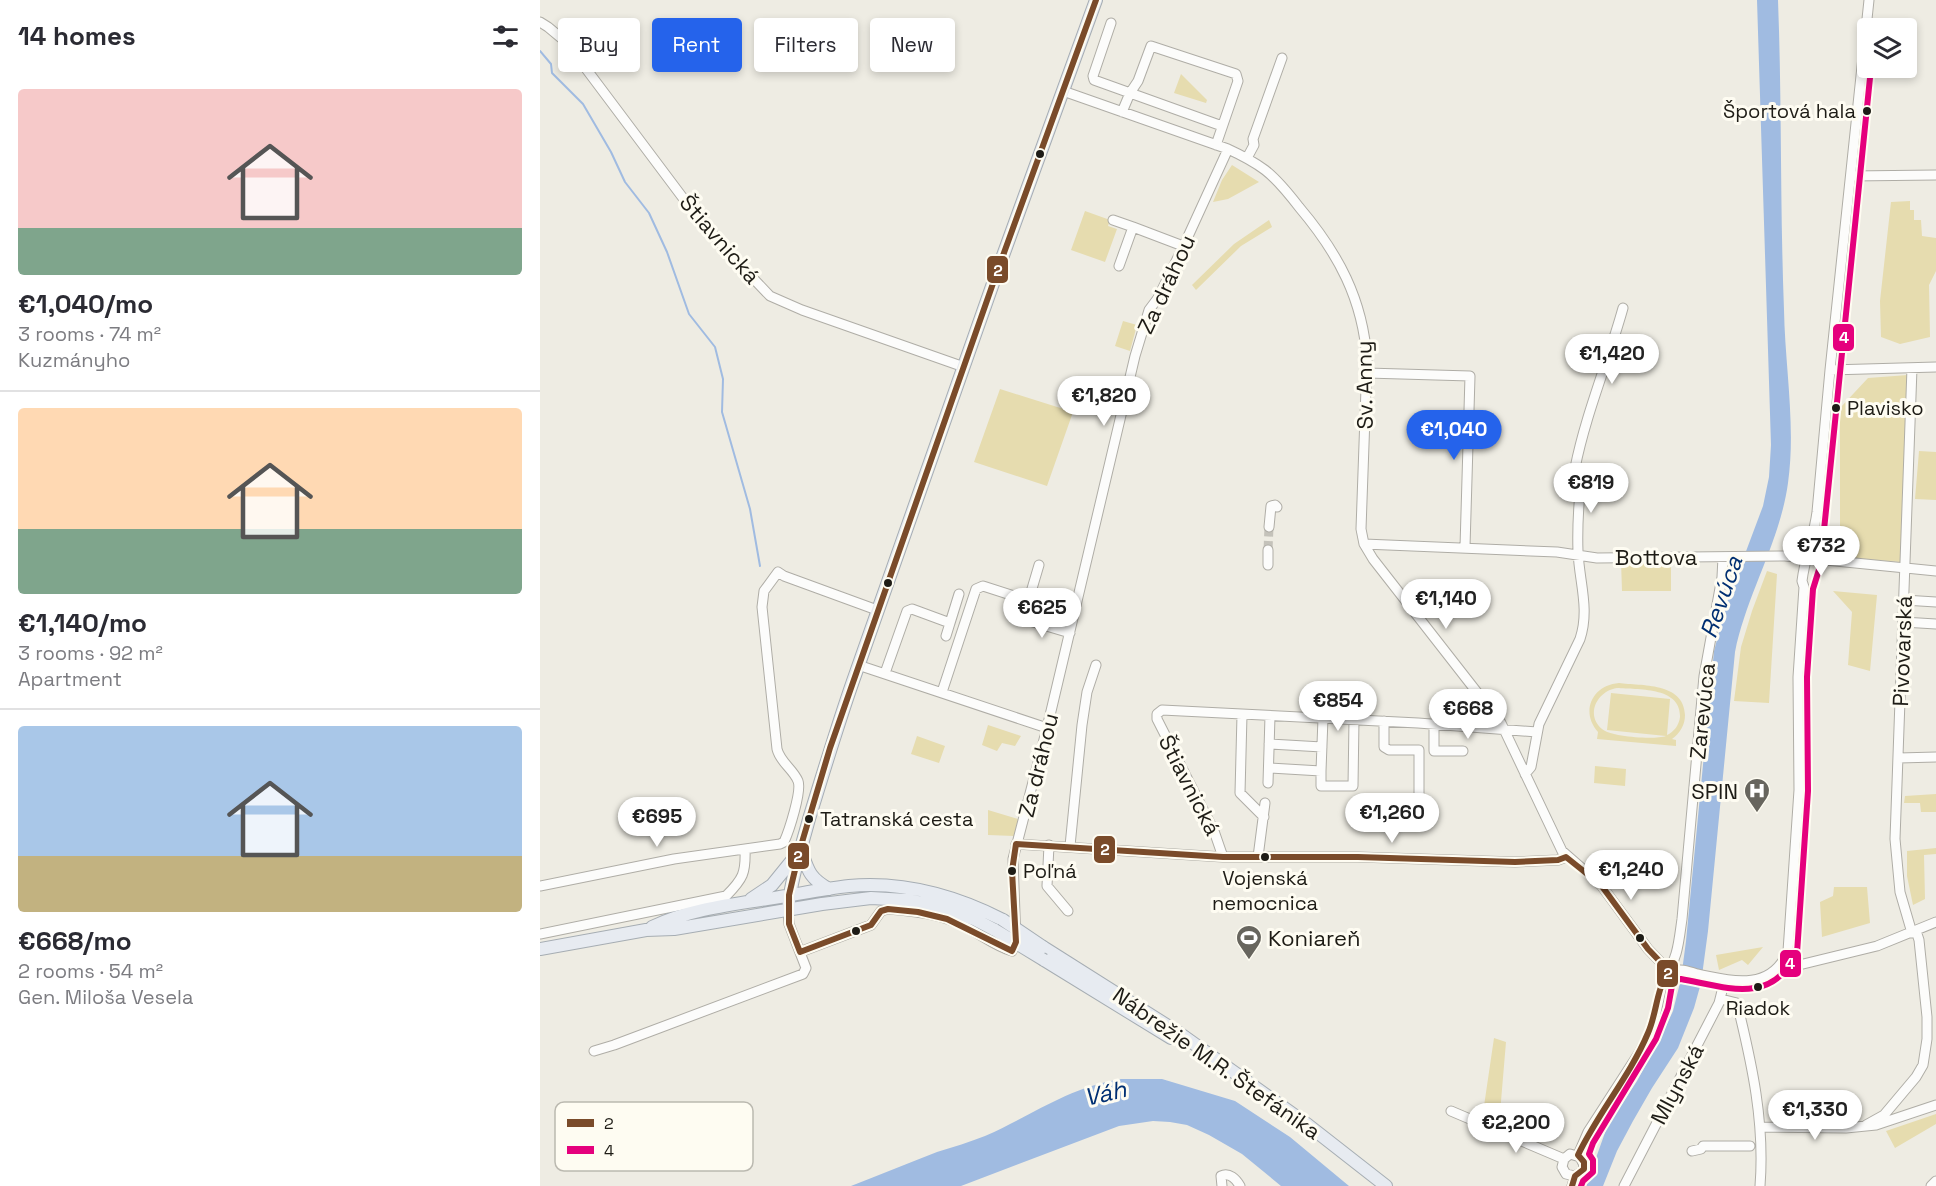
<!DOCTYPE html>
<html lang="en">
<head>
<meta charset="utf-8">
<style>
  body { margin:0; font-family:"Space Grotesk",sans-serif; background:#f7f7f7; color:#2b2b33; height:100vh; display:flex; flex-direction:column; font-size:22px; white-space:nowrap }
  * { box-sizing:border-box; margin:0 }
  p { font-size:20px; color:#7c7c81 }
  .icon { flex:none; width:33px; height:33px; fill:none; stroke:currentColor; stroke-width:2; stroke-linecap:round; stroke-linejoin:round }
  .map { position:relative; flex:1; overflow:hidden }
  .drawer { display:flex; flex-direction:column; background:#fff; width:540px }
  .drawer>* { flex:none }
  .hud { position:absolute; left:18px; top:18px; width:570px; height:54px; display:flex; gap:12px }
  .tools { position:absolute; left:1317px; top:18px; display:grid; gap:12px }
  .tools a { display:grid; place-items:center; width:60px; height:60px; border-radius:6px; background:#fff; box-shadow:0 3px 9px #0003; font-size:30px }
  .price { position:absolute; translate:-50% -51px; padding:0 14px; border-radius:21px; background:#fff; color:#222; font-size:20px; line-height:39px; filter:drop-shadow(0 2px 3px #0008) }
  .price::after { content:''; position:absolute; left:50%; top:36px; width:18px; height:14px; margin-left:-9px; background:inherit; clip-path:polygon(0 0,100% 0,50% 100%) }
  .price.active { background:#2563eb; color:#fff }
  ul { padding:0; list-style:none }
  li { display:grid; align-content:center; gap:12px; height:318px; padding:0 18px }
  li+li { border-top:2px solid #e1e1e2 }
  li span { display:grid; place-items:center; height:186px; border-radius:6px; color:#555 }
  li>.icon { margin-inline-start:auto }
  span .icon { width:108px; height:108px; fill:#fffc; stroke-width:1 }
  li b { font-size:26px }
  h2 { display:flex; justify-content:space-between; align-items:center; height:72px; padding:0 18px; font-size:26px }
  .pill { padding:0 21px; border-radius:6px; background:#fff; box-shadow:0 3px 9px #0003; font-size:21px; line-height:54px }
  .pill.active { background:#2563eb; color:#fff }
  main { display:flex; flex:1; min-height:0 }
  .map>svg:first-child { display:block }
  .green { fill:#e6dcaf; fill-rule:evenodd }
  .water { fill:#a0bbe1 }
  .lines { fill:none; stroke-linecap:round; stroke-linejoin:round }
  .stream { stroke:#a0bbe1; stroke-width:2 }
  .minor-tunnel { stroke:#c4c2ba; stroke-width:9; stroke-dasharray:9 4.5; stroke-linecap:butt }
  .minor-casing { stroke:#afada6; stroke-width:11 }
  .major-casing { stroke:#a6adb3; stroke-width:14 }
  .minor { stroke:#fcfcfb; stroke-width:9 }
  .major { stroke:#e7ebf1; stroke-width:12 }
  .major-bridge-casing { stroke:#a6adb3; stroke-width:14; stroke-linecap:butt }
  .major-bridge { stroke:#e7ebf1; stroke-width:12 }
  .bus-1-casing { stroke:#fefcf2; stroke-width:10 }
  .bus-2-casing { stroke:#fefcf2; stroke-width:10 }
  .bus-1 { stroke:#7a4b2a; stroke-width:6 }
  .bus-2 { stroke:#e5007d; stroke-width:6 }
  .bus-dot { fill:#1e1c16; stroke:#fefcf2; stroke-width:2 }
  .labels { text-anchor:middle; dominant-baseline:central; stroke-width:6; stroke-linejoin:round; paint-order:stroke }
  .bus-label { font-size:20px; fill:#1e1c16; stroke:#fefcf2; text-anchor:start }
  .street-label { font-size:22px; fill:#1e1c16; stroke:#fefcf2 }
  .poi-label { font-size:22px; fill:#1e1c16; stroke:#fefcf2; text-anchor:end }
  .water-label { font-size:24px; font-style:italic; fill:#002f72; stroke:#fefcf2 }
  .key { fill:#fefcf2; stroke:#bbb9b0; stroke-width:1.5 }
  .key-label { font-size:16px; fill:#1e1c16 }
  .line-badge { stroke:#fefcf2; stroke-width:2 }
  .badge-label { font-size:16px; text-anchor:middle; font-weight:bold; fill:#fff }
</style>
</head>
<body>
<main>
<section class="drawer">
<h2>14 homes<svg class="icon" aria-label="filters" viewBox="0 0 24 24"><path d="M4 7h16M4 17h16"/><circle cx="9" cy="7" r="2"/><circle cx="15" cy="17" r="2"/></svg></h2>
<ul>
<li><span style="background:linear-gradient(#f6c9c9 75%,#7fa58c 0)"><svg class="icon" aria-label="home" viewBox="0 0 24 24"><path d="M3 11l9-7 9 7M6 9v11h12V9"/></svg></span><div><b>€1,040/mo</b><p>3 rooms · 74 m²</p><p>Kuzmányho</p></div></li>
<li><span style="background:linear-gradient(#ffd9b3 65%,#7fa58c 0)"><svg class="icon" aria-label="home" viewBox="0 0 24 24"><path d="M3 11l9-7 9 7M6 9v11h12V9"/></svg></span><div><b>€1,140/mo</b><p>3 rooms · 92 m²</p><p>Apartment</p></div></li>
<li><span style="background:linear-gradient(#a9c7e8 70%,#c2b280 0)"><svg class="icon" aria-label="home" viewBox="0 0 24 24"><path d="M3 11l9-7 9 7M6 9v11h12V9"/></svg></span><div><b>€668/mo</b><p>2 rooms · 54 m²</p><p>Gen. Miloša Vesela</p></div></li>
</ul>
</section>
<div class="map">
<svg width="1396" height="1186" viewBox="0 0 1396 1186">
  <rect width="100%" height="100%" fill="#eeece3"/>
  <!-- green -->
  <path class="green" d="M641 74 667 100 666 103 634 93Z
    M692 165 719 182 688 199 673 202 682 180Z
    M1370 201V210H1374V220H1381L1382 236 1396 238V271L1389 285 1390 337 1360 344 1341 337 1340 301 1351 202Z
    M545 211 570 220 568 226 577 229 565 262 531 250Z
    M729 220 732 227 701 246 656 290 652 285 694 244Z
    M583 321 597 325 590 351 575 346Z
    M1368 375 1360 562 1300 557V408L1328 378Z
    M460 389 533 412 507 486 434 462Z
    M1379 451 1396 452V500L1375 499Z
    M1081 561 1131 562V591H1082Z
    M1227 571 1237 574 1229 703 1194 701 1201 647 1212 611Z
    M1293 591 1337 595 1330 671 1308 665 1312 612Z
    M1079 683C1101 686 1144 682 1145 715 1145 725 1140 733 1132 739L1136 740V746L1057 739 1058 732C1040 712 1052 685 1079 683ZM1077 688C1097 690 1141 686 1140 717 1139 725 1134 732 1127 735L1130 699 1071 693 1067 730 1126 736C1115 740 1071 737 1062 729 1045 715 1057 691 1077 688Z
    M448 725 481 736 475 746 462 743 457 751 442 745Z
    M377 736 405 746 399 763 371 754Z
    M1055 766 1086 769 1085 786 1054 783Z
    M1396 794V812H1381L1380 803H1364L1365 796Z
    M448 810 478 819 474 836 448 835Z
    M1396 848V854L1384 855 1385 899 1373 905 1367 876V851Z
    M1294 887H1327L1330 923 1282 937 1280 902 1293 896Z
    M1223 947 1208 965 1202 960 1179 970 1176 955Z
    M954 1038 966 1042 960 1113 944 1106Z
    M1396 1114V1124L1355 1148 1346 1131Z"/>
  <!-- water -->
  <path class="water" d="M1217 0H1238C1242 103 1240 207 1244 310 1245 367 1256 426 1248 483 1240 542 1207 593 1195 652L1168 931 1161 983 1154 1008 1138 1048 1112 1088 1093 1121 1077 1151 1063 1186H1046L1067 1127 1097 1081 1121 1037 1133 1011 1141 979 1146 941 1174 651 1187 602 1223 506 1229 477 1231 445Z
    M581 1079H622L695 1101 750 1137 809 1186H741L702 1154 669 1135 647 1125 630 1122 613 1121 579 1126 421 1186H311C340 1175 368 1163 397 1152 413 1147 430 1142 445 1136 493 1115 527 1088 581 1079Z"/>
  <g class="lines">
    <!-- stream -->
    <path class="stream" d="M0 51 11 64 12 73 43 104 71 152 85 182 109 213 127 252 149 314 175 347 183 379 182 412 210 509 220 566"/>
    <!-- minor-tunnel -->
    <path class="minor-tunnel" d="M728 550 729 527"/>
    <defs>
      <path id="minor" d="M0 22 8 27 26 42 143 198 187 251 230 296 262 310 424 367
        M571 23 553 76 554 80 682 126
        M523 91 688 149C701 155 713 161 725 170 738 180 749 194 759 207 798 253 823 299 827 360L821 529 824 544 833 559 961 723 1022 851 1061 885 1108 949 1129 971
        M582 112 590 93 598 81 611 46 696 74 698 81 676 145
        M707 158 714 145 713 139 742 58
        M1311 176 1396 175
        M573 220 593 227
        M579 266 593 227 643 246
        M1372 368 1355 839 1360 892 1372 933
        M1290 370 1396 367
        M827 373 930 376 925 547
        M729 527 731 506 735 505 737 507
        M824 544 1017 552 1057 558 1245 556 1396 571
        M499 565 483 619 530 633
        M728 565V550
        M1364 600 1396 602
        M1363 622 1396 624
        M410 623 419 594
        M318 665 507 728
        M345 673 367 611 372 609 410 623 406 636
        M402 692 436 589 443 586 477 597
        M702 715 700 793 724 817
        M844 721V747L849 750H879V800
        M894 724V751H923
        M729 744 782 747
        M1359 758 1396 757
        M729 768 781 771 783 718
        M781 771V786H813L814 720
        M985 774 991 767 999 724 1040 639C1050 609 1039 581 1038 551 1037 524 1039 498 1042 471L1035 468C1046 413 1068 362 1083 308
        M728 783 730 716
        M476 844 683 857H818L975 862 1018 860 1026 857
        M509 845 507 886 528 911
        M530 846 542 725 547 692 556 665
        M683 857 674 831 617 719V714L622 710 878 723 997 732
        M718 857 725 803
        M0 886 134 859 240 844 244 842C249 831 262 791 258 781 253 769 240 762 237 749L222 607 224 591 238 572 244 576 337 610
        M0 934 186 896C203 879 206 873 205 849
        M260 952 331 925 341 911 348 909C374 911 402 914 426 927 442 935 455 946 472 951L476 942 473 859 507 728 595 356 609 310 618 298 645 243 688 149
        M1241 965 1255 966 1337 946 1396 922
        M1129 971C1138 968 1148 971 1157 974 1191 981 1231 992 1248 951L1259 790 1258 677 1264 587 1262 581C1265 556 1274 536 1277 512L1290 370 1329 0
        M1181 999 1197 1003C1212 1064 1225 1123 1220 1186
        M54 1051 74 1045 263 974 266 968 249 924 248 910
        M911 1111 1024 1159
        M1326 1125 1344 1115 1376 1077 1383 1065 1387 1039V1017L1379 940 1376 931
        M1221 1127 1306 1128 1336 1125 1396 1105
        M1152 1151 1161 1149 1163 1146H1210
        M1038 1155 1048 1132 1099 1053 1109 1034 1115 1017 1124 976C1138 961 1139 939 1142 919L1164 676 1182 577 1183 557
        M682 1186 681 1176C689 1172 696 1179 700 1186
        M1032 1186 1035 1176 1043 1171 1044 1165 1040 1157 1030 1154 1024 1159 1022 1167 1026 1174 1035 1176
        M1084 1186 1179 1003 1182 991V979
        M1391 1186 1396 1181"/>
      <path id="major" d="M261 850C268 870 269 878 289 889
        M211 899 232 885 258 853
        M248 910C251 879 261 849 269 819 283 773 297 727 313 681L457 272 556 0
        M112 927C148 910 188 905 227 899 255 895 281 889 309 886 364 881 414 895 463 920
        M503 947 639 1033 768 1125 846 1186
        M0 949 106 930 134 929 282 904 331 898 366 900 394 905 434 919 455 930
        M504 960 631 1038"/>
    </defs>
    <!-- minor casing -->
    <use href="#minor" class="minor-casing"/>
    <!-- major casing -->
    <use href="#major" class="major-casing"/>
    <!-- minor -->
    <use href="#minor" class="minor"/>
    <!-- major -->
    <use href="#major" class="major"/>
    <defs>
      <path id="major-bridge" d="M463 920 503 947
        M455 930 504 960"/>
    </defs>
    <!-- major-bridge casing -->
    <use href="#major-bridge" class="major-bridge-casing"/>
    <!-- major-bridge -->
    <use href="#major-bridge" class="major-bridge"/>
    <defs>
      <path id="bus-1" d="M556 0 457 272 290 748 260 849 249 895V924L260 952 331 925 341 911 348 909 378 912 407 919 472 951 476 942 472 871 476 844 683 857H818L975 862 1018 860 1026 857 1061 885 1108 949 1129 971C1116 989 1117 1013 1108 1033 1090 1076 1058 1113 1038 1155L1044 1162V1169L1035 1176 1032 1186"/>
      <path id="bus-2" d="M1041 1186 1043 1181 1053 1172V1160L1049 1154 1053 1143 1116 1039 1128 1008 1133 980 1141 979C1186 987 1231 1006 1257 953L1268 791 1267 677 1273 589 1282 560 1284 530 1331 68"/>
    </defs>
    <!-- bus-1 casing -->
    <use href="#bus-1" class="bus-1-casing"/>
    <!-- bus-2 casing -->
    <use href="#bus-2" class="bus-2-casing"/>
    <!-- bus-1 -->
    <use href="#bus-1" class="bus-1"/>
    <!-- bus-2 -->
    <use href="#bus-2" class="bus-2"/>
  </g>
  <!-- icons -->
  <defs>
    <symbol id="hospital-pin" viewBox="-11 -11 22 30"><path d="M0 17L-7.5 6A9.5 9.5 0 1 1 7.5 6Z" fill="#67655e" stroke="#fefcf2"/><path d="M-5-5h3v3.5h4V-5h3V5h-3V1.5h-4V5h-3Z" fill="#fff"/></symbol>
    <symbol id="stadium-pin" viewBox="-11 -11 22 30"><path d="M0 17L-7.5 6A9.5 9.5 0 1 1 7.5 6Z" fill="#67655e" stroke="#fefcf2"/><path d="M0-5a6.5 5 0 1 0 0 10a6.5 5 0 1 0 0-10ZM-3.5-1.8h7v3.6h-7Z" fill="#fff"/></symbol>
  </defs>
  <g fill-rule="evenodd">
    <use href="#hospital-pin" x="1202" y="776" width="30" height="40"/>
    <use href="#stadium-pin" x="694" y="923" width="30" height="40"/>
  </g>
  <!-- markers -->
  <g class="bus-dot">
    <circle cx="1327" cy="111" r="5"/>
    <circle cx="500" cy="154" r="5"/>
    <circle cx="1296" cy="408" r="5"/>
    <circle cx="348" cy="583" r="5"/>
    <circle cx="269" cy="819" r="5"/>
    <circle cx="725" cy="857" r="5"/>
    <circle cx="472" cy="871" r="5"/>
    <circle cx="316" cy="931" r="5"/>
    <circle cx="1100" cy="938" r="5"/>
    <circle cx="1218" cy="987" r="5"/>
  </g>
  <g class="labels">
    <!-- bus labels -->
    <g class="bus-label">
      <text x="1316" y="111" text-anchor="end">Športová hala</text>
      <text x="1307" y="408">Plavisko</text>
      <text x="280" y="819">Tatranská cesta</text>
      <text x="483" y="871">Poľná</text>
      <text x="725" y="878" text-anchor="middle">Vojenská<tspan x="725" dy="25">nemocnica</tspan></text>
      <text x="1218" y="1008" text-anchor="middle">Riadok</text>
    </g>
    <!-- street labels -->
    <g class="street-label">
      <text transform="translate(180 239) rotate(49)">Štiavnická</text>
      <text transform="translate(626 284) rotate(-65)">Za dráhou</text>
      <text transform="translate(824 385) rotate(-91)">Sv. Anny</text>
      <text x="1116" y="557">Bottova</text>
      <text transform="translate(1362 651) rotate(-88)">Pivovarská</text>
      <text transform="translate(1162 711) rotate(-84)">Zarevúca</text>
      <text transform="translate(498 765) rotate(-76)">Za dráhou</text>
      <text transform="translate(650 785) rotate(63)">Štiavnická</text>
      <text transform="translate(677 1063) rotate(35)">Nábrežie M.R. Štefánika</text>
      <text transform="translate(1137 1084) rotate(-62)">Mlynská</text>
    </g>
    <!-- poi labels -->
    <g class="poi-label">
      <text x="1198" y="791">SPIN</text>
      <text x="728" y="938" text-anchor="start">Koniareň</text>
    </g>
    <!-- water labels -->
    <g class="water-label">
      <text transform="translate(1181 597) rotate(-71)">Revúca</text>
      <text transform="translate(565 1093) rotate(-13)">Váh</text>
    </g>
  </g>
  <!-- legend -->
  <rect x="15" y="1102" width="198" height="69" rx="9" class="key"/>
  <rect x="27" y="1119" width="27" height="8" fill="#7a4b2a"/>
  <rect x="27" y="1146" width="27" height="8" fill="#e5007d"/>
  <g class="key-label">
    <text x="64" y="1129">2</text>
    <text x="64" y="1156">4</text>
  </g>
  <g class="line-badge">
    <rect x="446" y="255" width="23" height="29" rx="6" fill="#7a4b2a"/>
    <rect x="1292" y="323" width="23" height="29" rx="6" fill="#e5007d"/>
    <rect x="553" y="835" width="23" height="29" rx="6" fill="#7a4b2a"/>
    <rect x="247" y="842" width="23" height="28" rx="6" fill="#7a4b2a"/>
    <rect x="1239" y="949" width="23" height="29" rx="6" fill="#e5007d"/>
    <rect x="1116" y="959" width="23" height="29" rx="6" fill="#7a4b2a"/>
  </g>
  <g class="badge-label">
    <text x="458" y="276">2</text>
    <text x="1304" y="343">4</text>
    <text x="565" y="855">2</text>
    <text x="258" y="862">2</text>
    <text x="1250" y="969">4</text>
    <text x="1128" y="979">2</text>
  </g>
</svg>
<div class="tools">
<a><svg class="icon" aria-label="layers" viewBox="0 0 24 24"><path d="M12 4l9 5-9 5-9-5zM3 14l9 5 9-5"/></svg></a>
</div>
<b class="price" style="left:1072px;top:385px">€1,420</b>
<b class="price" style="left:564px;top:427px">€1,820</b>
<b class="price active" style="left:914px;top:461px">€1,040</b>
<b class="price" style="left:1051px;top:514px">€819</b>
<b class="price" style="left:1281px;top:577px">€732</b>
<b class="price" style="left:906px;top:630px">€1,140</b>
<b class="price" style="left:502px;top:639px">€625</b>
<b class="price" style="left:798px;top:732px">€854</b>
<b class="price" style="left:928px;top:740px">€668</b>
<b class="price" style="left:852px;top:844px">€1,260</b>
<b class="price" style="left:117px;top:848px">€695</b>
<b class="price" style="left:1091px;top:901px">€1,240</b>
<b class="price" style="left:1275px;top:1141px">€1,330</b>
<b class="price" style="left:976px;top:1154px">€2,200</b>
<div class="hud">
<a class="pill">Buy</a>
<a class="pill active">Rent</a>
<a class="pill">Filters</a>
<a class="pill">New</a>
</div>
</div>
</main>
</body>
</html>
